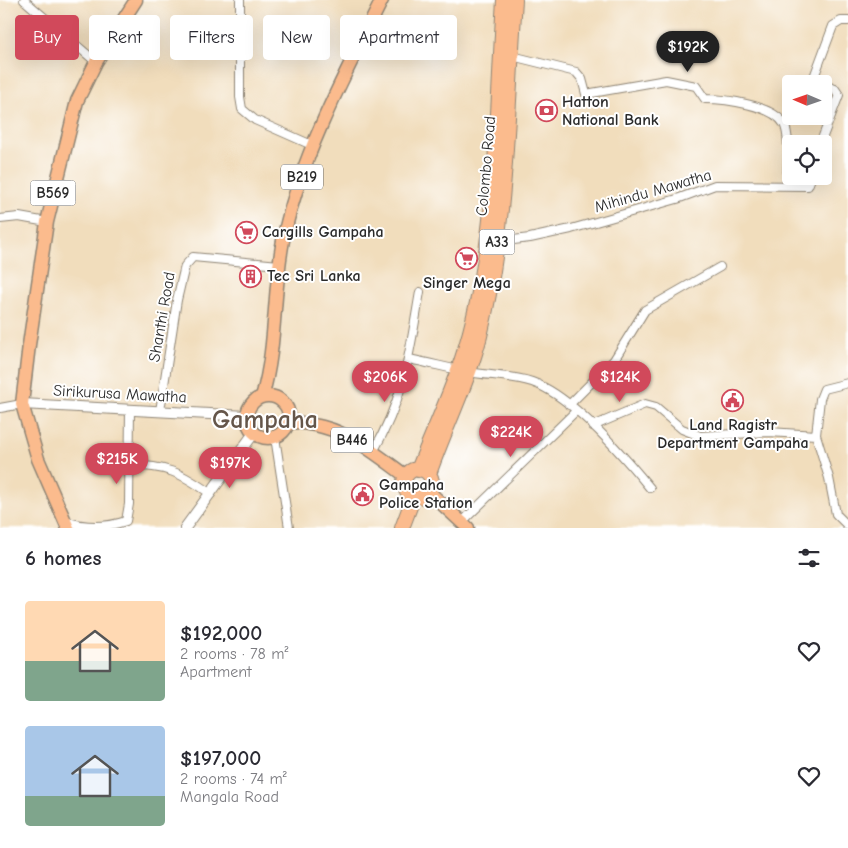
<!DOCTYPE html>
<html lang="en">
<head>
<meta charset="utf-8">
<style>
  body { margin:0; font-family:"Comic Neue",sans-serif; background:#f7f7f7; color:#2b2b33; height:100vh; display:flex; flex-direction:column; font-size:19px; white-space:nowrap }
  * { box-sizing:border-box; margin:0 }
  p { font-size:16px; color:#7c7c81 }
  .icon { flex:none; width:28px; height:28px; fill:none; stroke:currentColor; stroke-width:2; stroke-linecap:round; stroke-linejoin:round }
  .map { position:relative; height:528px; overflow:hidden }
  .drawer { display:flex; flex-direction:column; background:#fff; flex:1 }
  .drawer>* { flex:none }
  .banner { position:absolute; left:15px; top:15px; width:500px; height:45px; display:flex; gap:10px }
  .needle { width:32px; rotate:272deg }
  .tools { position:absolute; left:782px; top:75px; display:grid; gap:10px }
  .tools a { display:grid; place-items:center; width:50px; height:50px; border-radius:5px; background:#fff; box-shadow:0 5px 20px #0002; font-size:25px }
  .price { position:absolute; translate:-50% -42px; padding:0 11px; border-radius:18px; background:#d1495b; color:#fff; font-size:16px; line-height:32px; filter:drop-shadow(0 1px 2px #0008) }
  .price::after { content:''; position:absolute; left:50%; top:30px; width:15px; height:11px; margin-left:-8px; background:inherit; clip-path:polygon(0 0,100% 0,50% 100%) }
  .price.on { background:#222; color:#fff }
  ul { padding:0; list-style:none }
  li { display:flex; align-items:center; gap:15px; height:125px; padding:0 25px }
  li span { display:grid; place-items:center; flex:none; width:140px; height:100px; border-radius:5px; color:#555 }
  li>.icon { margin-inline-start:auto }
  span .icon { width:60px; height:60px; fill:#fffc; stroke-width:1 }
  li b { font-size:21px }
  h2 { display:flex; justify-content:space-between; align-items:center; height:60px; padding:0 25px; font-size:21px }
  .pill { padding:0 18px; border-radius:5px; background:#fff; box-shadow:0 5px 20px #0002; font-size:18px; line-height:45px }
  .pill.on { background:#d1495b; color:#fff }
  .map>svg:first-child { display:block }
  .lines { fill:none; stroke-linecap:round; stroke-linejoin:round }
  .minor-casing { stroke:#8e8474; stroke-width:10 }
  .tertiary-casing { stroke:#8e8474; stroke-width:12 }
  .primary-casing { stroke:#8e8474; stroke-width:15 }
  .trunk-casing { stroke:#8e8474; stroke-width:16 }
  .minor { stroke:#fff; stroke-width:8 }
  .tertiary { stroke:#fff; stroke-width:10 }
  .primary { stroke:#fbbb8d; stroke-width:12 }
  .trunk { stroke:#fbbb8d; stroke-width:14 }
  .labels { text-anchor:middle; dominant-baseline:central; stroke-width:4; stroke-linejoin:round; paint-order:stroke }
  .shield { fill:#fff; stroke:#6b6b6b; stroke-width:1 }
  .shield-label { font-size:15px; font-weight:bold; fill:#2b2b2b }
  .poi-label { font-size:16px; font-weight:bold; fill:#2b2b2b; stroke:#fff; text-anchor:start }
  .street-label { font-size:16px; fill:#2b2b2b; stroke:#fff }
  .town-label { font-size:26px; font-weight:bold; fill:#65564a; stroke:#fff }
</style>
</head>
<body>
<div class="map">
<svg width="848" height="528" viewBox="0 0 848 528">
  <rect width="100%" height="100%" fill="#fff"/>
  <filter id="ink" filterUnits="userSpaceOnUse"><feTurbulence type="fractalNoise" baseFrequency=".02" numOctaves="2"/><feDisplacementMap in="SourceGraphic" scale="10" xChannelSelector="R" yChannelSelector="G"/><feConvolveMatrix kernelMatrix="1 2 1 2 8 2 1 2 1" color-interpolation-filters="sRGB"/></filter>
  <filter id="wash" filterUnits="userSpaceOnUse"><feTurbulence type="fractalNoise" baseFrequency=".0096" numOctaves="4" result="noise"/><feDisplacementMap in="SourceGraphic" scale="20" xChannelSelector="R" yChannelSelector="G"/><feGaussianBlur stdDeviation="1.12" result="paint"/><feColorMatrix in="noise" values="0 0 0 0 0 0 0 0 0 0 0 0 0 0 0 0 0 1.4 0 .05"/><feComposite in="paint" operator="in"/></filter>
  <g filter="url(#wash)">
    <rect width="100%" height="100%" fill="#f1ddbc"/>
  </g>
  <g filter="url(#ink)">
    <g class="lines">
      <defs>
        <path id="minor" d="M24 0 96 62
          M240 0V97L242 109 255 120 314 146
          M512 56 576 72 582 79 586 94 666 80 696 86 705 99C725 99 773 105 784 124 791 136 787 171 787 186
          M821 84 814 77 833 26 841 21H848
          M820 144 839 95 835 89 824 85
          M0 219 19 217 47 222
          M497 242 530 238 571 229 677 199 715 185 808 186 812 176
          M409 359C429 363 448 368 468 372 490 376 511 375 532 382 572 396 623 455 650 488
          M848 383 824 389 820 399 816 435 829 478 836 514 848 526
          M569 405 614 360 645 310 720 267
          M0 408 22 404
          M160 411 177 300 185 266 193 257 279 265
          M593 426 645 404 656 407 682 429 700 436 769 432 816 435
          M275 437 289 528
          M373 452C405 396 409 355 420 292
          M128 465C167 466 180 472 211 494
          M65 521C86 528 105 528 126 521L129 504 130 409
          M462 522 576 411"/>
        <path id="tertiary" d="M22 404 247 416
          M185 528 254 433"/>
        <path id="primary" d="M247 417a21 21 0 1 1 42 0a21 21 0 1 1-42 0Z
          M262 397C278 343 272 286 285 231 304 150 345 74 382 0
          M289 421C300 423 312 424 323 427 354 435 381 458 406 476
          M429 492 468 528
          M68 528 38 459 22 404 29 345 47 222 77 101 96 62 136 0"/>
        <path id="trunk" d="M404 483a14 14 0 1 1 28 0a14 14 0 1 1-28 0Z
          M418 470C437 421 461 372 473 320 498 217 497 106 504 0
          M429 474C445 428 468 383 480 336 507 226 507 112 515 0
          M402 528 414 496"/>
      </defs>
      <!-- minor casing -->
      <use href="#minor" class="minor-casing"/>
      <!-- tertiary casing -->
      <use href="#tertiary" class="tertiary-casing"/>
      <!-- primary casing -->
      <use href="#primary" class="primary-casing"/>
      <!-- trunk casing -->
      <use href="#trunk" class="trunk-casing"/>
      <!-- minor -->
      <use href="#minor" class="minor"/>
      <!-- tertiary -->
      <use href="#tertiary" class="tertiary"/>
      <!-- primary -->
      <use href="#primary" class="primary"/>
      <!-- trunk -->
      <use href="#trunk" class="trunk"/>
    </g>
  </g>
  <!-- icons -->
  <defs>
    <symbol id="bank-ring" viewBox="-11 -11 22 22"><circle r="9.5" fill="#fff" stroke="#d1495b" stroke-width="1.5"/><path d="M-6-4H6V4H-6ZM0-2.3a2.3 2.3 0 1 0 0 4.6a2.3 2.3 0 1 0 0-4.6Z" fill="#d1495b"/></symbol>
    <symbol id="supermarket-ring" viewBox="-11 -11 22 22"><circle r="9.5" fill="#fff" stroke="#d1495b" stroke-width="1.5"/><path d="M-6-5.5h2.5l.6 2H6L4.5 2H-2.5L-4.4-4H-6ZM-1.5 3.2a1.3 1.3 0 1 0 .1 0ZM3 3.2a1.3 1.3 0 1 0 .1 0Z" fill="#d1495b"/></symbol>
    <symbol id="building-ring" viewBox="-11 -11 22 22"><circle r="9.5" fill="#fff" stroke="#d1495b" stroke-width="1.5"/><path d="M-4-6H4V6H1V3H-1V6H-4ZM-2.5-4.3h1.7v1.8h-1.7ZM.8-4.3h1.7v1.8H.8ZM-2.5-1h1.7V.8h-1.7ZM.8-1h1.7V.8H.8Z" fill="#d1495b"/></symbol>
    <symbol id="civic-ring" viewBox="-11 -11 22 22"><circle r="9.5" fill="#fff" stroke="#d1495b" stroke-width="1.5"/><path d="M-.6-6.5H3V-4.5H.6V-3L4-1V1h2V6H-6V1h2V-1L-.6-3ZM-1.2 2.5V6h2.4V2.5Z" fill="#d1495b"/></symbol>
  </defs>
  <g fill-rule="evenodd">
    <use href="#bank-ring" x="534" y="98" width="25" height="25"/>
    <use href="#supermarket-ring" x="234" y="220" width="25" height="25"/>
    <use href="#supermarket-ring" x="454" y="246" width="25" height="25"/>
    <use href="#building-ring" x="238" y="264" width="25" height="25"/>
    <use href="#civic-ring" x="720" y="388" width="25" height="25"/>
    <use href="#civic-ring" x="350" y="482" width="25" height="25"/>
  </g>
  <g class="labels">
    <!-- shield labels -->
    <g class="shield">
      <rect x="281" y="164.5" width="42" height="25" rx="4"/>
      <rect x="30.5" y="180.5" width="45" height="25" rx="4"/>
      <rect x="479.5" y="229.5" width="35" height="25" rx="4"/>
      <rect x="331" y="427.5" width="42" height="25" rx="4"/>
    </g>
    <g class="shield-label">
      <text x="302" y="177">B219</text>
      <text x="53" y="193">B569</text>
      <text x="497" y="242">A33</text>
      <text x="352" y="440">B446</text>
    </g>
    <!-- poi labels -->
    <g class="poi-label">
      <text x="562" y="102">Hatton<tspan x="562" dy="18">National Bank</tspan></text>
      <text x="262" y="232">Cargills Gampaha</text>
      <text x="267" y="276">Tec Sri Lanka</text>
      <text x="467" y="283" text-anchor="middle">Singer Mega</text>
      <text x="733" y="425" text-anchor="middle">Land Ragistr<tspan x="733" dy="18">Department Gampaha</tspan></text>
      <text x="379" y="485">Gampaha<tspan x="379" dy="18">Police Station</tspan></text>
    </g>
    <!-- street labels -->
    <g class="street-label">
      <text transform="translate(486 166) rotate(-85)">Colombo Road</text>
      <text transform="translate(653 191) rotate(-16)">Mihindu Mawatha</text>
      <text transform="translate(162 317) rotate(-80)">Shanthi Road</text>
      <text transform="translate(120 394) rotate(3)">Sirikurusa Mawatha</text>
    </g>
    <!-- town labels -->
    <g class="town-label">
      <text x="265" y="420">Gampaha</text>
    </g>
  </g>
</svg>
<div class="tools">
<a><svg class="needle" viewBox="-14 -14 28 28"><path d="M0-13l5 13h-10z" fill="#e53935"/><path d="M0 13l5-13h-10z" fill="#7c7c81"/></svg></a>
<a><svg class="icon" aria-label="locate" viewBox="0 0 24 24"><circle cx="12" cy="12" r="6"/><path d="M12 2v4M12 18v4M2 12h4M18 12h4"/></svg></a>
</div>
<b class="price on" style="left:688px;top:73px">$192K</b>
<b class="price" style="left:385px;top:403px">$206K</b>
<b class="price" style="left:620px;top:403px">$124K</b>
<b class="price" style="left:511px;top:458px">$224K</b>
<b class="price" style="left:117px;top:485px">$215K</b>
<b class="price" style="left:230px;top:489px">$197K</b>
<div class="banner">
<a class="pill on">Buy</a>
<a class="pill">Rent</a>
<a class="pill">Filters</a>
<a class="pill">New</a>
<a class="pill">Apartment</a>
</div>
</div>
<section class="drawer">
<h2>6 homes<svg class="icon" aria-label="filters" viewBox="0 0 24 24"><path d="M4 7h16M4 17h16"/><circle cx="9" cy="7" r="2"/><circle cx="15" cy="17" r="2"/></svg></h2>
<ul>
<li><span style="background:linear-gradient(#ffd9b3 60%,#7fa58c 0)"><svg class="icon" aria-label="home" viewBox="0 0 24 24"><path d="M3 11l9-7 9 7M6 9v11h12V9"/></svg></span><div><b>$192,000</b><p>2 rooms · 78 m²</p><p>Apartment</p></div><svg class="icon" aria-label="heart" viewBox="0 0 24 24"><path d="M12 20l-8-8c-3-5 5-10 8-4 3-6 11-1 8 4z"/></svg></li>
<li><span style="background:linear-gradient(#a9c7e8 70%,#7fa58c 0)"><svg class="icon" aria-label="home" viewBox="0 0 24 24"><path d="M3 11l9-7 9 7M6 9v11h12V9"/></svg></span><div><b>$197,000</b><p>2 rooms · 74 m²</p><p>Mangala Road</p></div><svg class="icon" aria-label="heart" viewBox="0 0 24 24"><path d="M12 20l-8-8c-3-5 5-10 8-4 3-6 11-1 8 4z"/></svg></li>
</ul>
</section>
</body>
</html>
